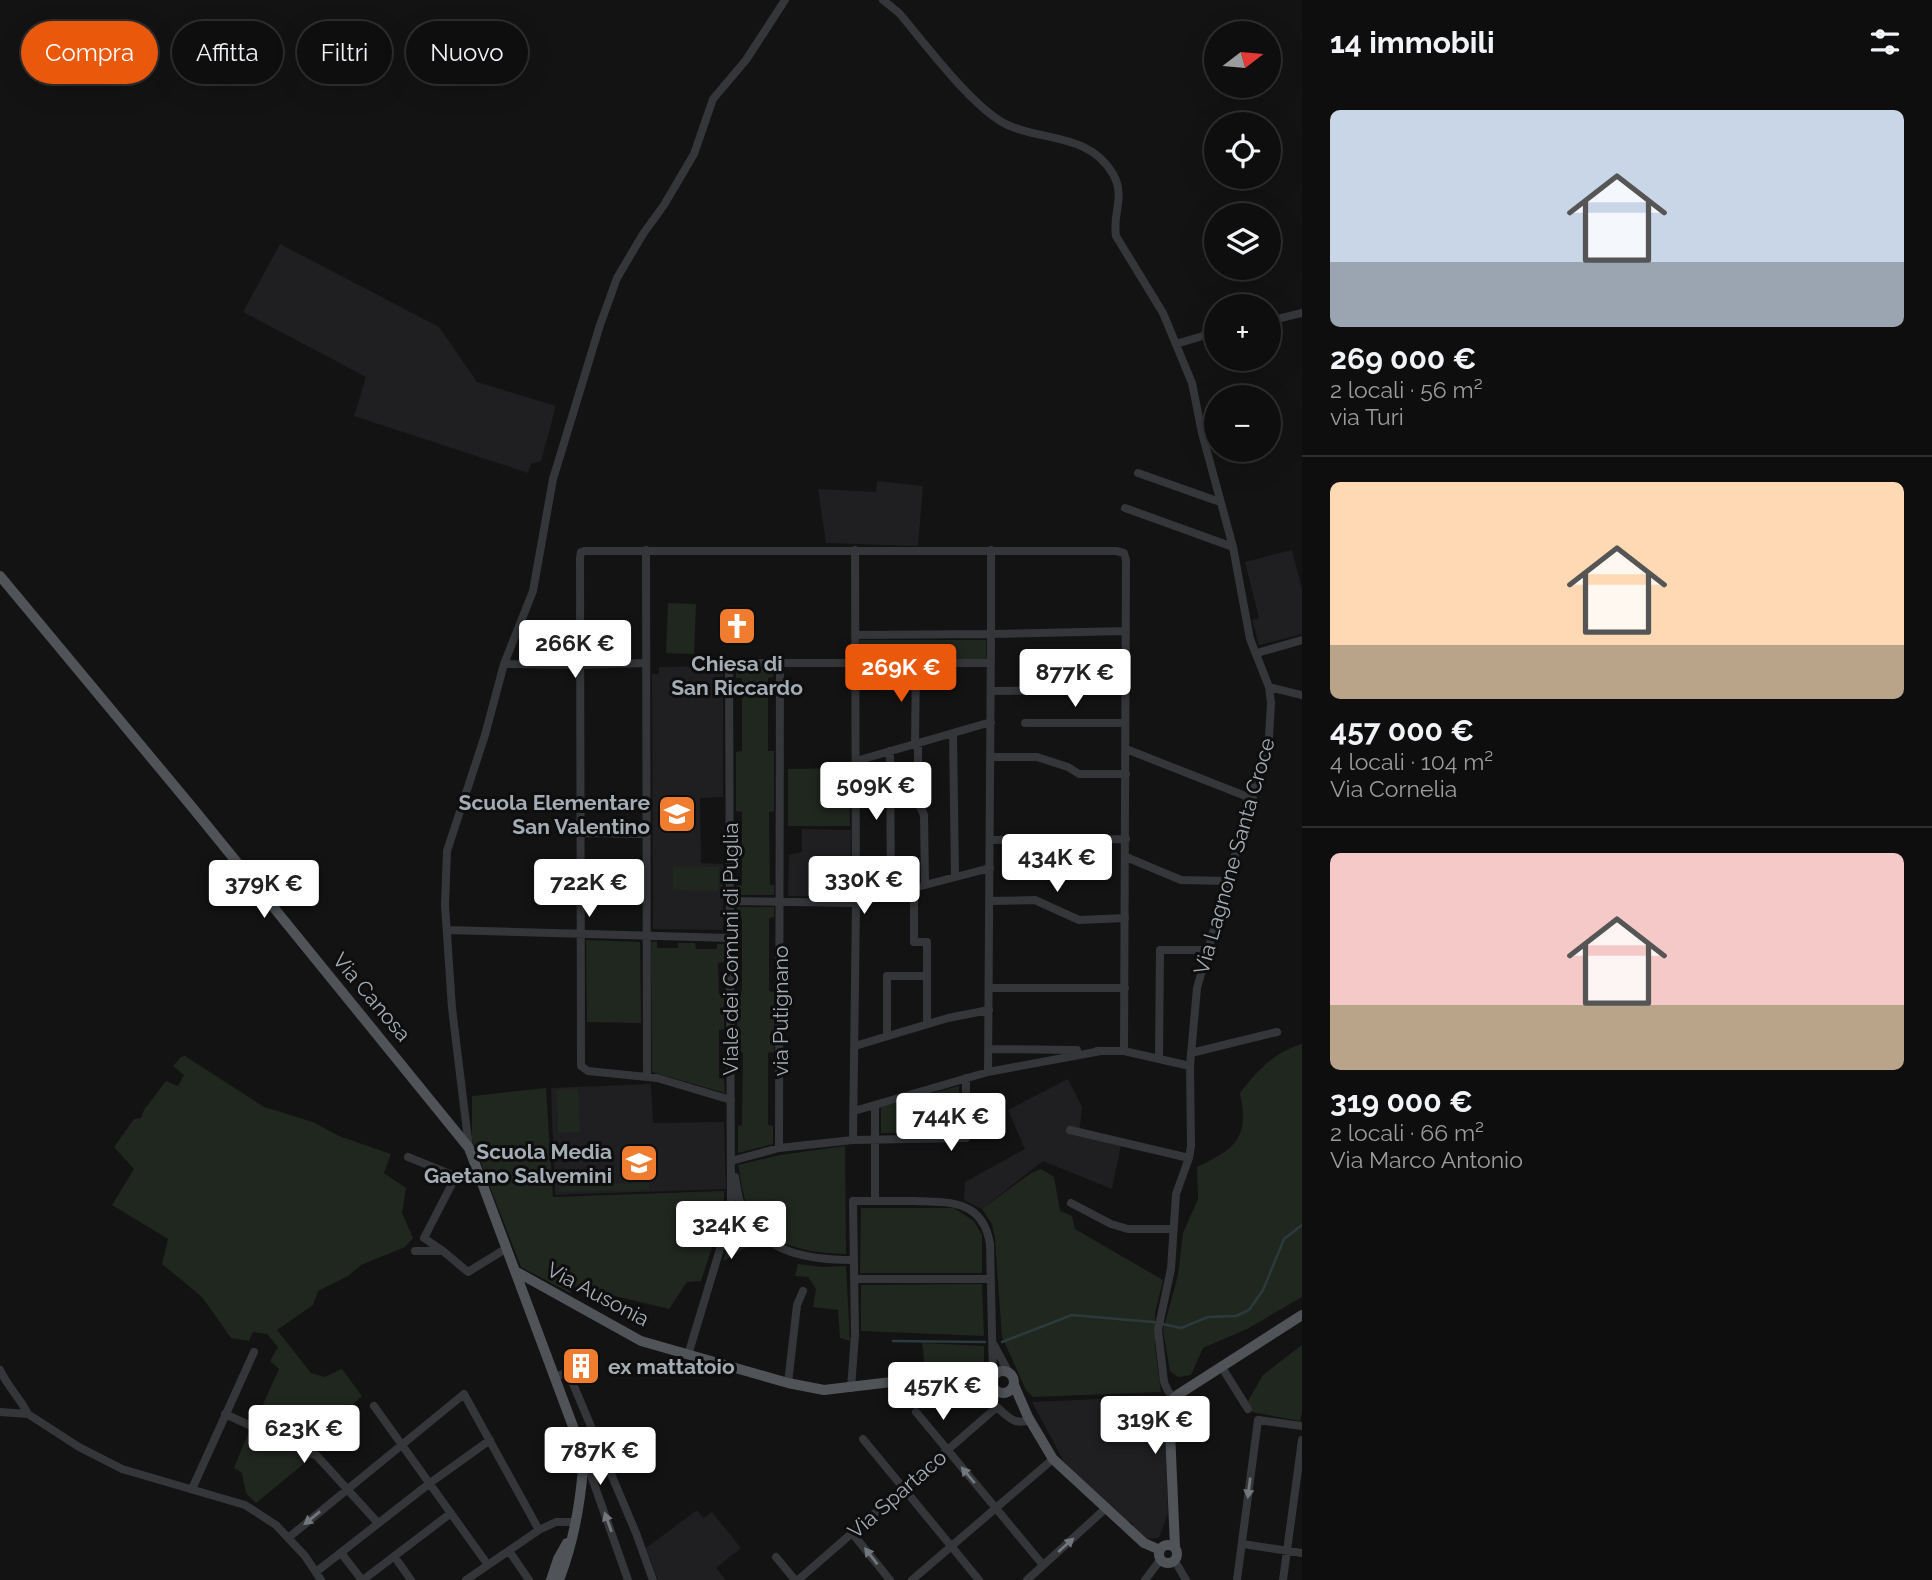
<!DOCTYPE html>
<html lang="it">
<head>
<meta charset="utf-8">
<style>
  body { margin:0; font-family:Raleway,sans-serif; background:#171718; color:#f1f3f6; height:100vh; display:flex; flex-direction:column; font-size:26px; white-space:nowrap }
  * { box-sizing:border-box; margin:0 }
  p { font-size:23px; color:#9b9c9e }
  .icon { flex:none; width:38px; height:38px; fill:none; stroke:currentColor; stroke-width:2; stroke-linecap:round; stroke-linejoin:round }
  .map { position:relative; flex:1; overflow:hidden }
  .drawer { display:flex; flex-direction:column; background:#0e0e0f; width:630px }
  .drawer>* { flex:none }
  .hud { position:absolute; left:21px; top:21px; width:665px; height:63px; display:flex; gap:14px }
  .needle { width:46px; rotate:74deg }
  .controls { position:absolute; left:1204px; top:21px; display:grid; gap:14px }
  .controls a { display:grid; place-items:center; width:77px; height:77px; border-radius:50%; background:#0e0e0f; box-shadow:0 7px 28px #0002,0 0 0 2px #2e2e2f; font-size:35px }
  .price { position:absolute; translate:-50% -60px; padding:0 16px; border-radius:7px; background:#fff; color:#222; font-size:23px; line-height:46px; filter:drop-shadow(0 2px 4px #0008) }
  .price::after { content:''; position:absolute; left:50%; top:42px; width:21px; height:16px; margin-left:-10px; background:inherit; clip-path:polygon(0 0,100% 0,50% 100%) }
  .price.selected { background:#ea580c; color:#fff }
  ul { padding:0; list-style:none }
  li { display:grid; align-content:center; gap:14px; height:371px; padding:0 28px }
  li+li { border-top:2px solid #2e2e2f }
  li span { display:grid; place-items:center; height:217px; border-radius:10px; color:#555 }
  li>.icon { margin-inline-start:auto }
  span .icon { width:126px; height:126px; fill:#fffc; stroke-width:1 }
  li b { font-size:30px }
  h2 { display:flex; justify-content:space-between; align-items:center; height:84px; padding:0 28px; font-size:30px }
  .chip { padding:0 24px; border-radius:32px; background:#0e0e0f; box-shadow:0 7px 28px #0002,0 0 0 2px #2e2e2f; font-size:24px; line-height:63px }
  .chip.selected { background:#ea580c; color:#fff }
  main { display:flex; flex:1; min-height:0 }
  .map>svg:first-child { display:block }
  .built { fill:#1f1f21 }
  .green { fill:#20271f }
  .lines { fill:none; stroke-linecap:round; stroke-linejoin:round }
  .stream { stroke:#2c393d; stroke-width:2.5 }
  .minor { stroke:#343639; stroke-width:8 }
  .major { stroke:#505458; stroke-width:10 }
  .oneway { fill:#72777d }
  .labels { text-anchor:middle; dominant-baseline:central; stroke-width:6; stroke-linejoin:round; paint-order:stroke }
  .poi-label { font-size:21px; font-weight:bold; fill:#a4adb5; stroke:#0e0e0f; text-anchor:end }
  .street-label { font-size:21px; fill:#a4adb5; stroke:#0e0e0f }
</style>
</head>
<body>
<main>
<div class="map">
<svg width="1302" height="1580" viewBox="0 0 1302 1580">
  <rect width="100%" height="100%" fill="#131314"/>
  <!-- built -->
  <path class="built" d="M280 244 439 327 477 382 556 406 541 461 531 464 528 473 354 416 366 377 243 312Z
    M877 481 923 486 918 546 826 543 818 489 876 492Z
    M1292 550 1302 589V634L1259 645 1252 620 1259 618 1245 562Z
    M723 666V797L700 798 701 863 723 864V930L653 929 652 674H659V667Z
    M802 829 851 830 850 897 788 896 789 855 802 852Z
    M1068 1079 1082 1107 1079 1136 1121 1145 1112 1189 1043 1161 982 1209 964 1200 965 1182 1025 1149 1008 1110Z
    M651 1084 653 1123 724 1122 726 1189 555 1195 551 1088Z
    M1164 1396 1168 1513 1159 1538 1146 1539 1132 1527 1133 1524 1131 1522 1127 1523 1064 1462 1032 1402Z
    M697 1510 703 1518 712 1512 741 1548 716 1568 726 1580H658L646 1548Z"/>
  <!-- green -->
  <path class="green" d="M668 603 696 604 694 654 666 653Z
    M860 640H986V659H860Z
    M736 668H773V677L768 678V751H774V811L769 812 770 885H774V895H737L736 886 742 885V812L736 811V752L742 751V678H736Z
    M849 768 850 826H788V769Z
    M673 866 719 867 718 891 673 890Z
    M737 907H774V917L769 918V991L774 992V1052L768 1053V1125L773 1126V1144L738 1153V1126L742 1125 743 1053 737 1052V992L742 991V918L737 917Z
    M586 940 640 942 641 1023 587 1022Z
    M657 941V948H678V943H695L696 949H717V944H724V962L718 963 719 994 724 995V1029L719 1030V1078L724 1079 725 1093 652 1072 651 942Z
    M1302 1044V1297L1247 1329 1203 1348 1191 1375 1178 1377 1170 1371 1163 1330 1178 1275 1183 1233 1198 1199 1197 1167C1237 1148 1249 1138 1240 1093 1258 1070 1274 1052 1302 1044Z
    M185 1056 264 1107 313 1122 339 1136 391 1154 384 1173 406 1188 402 1213 413 1238 405 1247 361 1265 348 1276 318 1291 313 1305 277 1330 311 1373 324 1377 342 1369 362 1396 343 1414 345 1424 319 1450 255 1422 279 1369 270 1361 278 1347 267 1334 253 1332 249 1341 231 1338 202 1297 162 1264 168 1239 112 1205 134 1169 114 1147 134 1119 141 1118 144 1110 166 1081 178 1086 184 1075 173 1066 181 1057Z
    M959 1086V1132L881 1133V1107Z
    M546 1088 553 1197 724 1191V1210L701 1281 687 1282 669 1309 573 1286 570 1293 521 1267 472 1140V1096Z
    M578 1089 580 1132 558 1133 557 1090Z
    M845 1146 846 1254C808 1253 767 1247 748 1208 742 1195 741 1178 738 1165L780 1155Z
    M1041 1169 1054 1177 1060 1211 1072 1216 1075 1229 1163 1280 1155 1313V1347L1161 1392 1033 1397 1026 1390 1002 1337 995 1239 992 1224 982 1209 1031 1173Z
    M649 1183V1190L559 1192V1185Z
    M861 1208H954L974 1221 982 1235V1273H860Z
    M738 1214 758 1241 723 1261Z
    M798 1264 822 1267 846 1266 850 1341 840 1338 838 1310 813 1307 816 1289 808 1277 795 1276Z
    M982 1284 984 1336 861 1331V1285Z
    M922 1343 984 1346V1376L975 1381 930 1372 913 1371 925 1366Z
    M1302 1345V1412L1300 1421 1252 1412V1408L1248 1401 1263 1375Z
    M250 1429 312 1457 256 1503 246 1493 242 1473 234 1468Z"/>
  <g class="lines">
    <!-- stream -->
    <path class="stream" d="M893 1341 985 1342
      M1002 1342 1072 1315 1153 1322 1181 1328 1208 1317 1236 1316 1249 1310 1263 1290 1284 1239 1302 1225"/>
    <!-- minor -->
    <path class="minor" d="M883 0 899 13C925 43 976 113 1010 126 1047 141 1091 135 1113 174 1126 197 1112 213 1116 236L1163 313 1192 383 1202 433 1233 547 1250 639 1269 687 1271 703 1269 737 1197 988 1190 1066 1191 1146 1189 1158 1176 1194 1171 1269 1158 1330 1164 1382 1168 1391 1174 1398
      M1269 321 1302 313
      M1176 344 1216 332
      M1138 473 1220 502
      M1125 508 1233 547
      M646 550 647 1076
      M855 635 991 634V550
      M1257 653 1302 640
      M504 664 580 665 646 663
      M1269 687 1302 695
      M991 691 1126 690
      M1025 723H1125
      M953 733 955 877
      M918 743V802L924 815 925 885
      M915 744 916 664
      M1126 749 1253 799
      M890 751 891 894
      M990 757H1037L1068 767 1079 774H1126
      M856 761 991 722
      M581 833 646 834
      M990 840 1126 839
      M1126 857 1181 880 1229 881
      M914 888V942H927V1024
      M730 901 856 903 990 868
      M990 901 1035 900 1079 920 1125 918
      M447 930 730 938
      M989 988H1125
      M887 1036V976H927
      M855 1046 948 1018 989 1010
      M989 1049 1077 1050
      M1097 1051H1124L1190 1066
      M1191 1053 1277 1032
      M1159 1059 1160 950H1208
      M988 1072 991 634 1126 631
      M731 1100 657 1078 588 1071 581 1066 580 558 581 552 584 551H1116L1124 553 1126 560 1124 1051
      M875 1105V1201
      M854 1111 988 1072 1101 1051
      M1070 1130 1189 1158
      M853 1140 856 903 855 550
      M469 1148 452 1008 445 905 447 851 485 735 504 664 533 591 553 479 600 325 617 278 643 234 664 205 694 154 713 99 746 60 785 0
      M779 1148 780 663
      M408 1157 460 1178 480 1176
      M731 1161 779 1148 853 1140 966 1138V1078
      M735 1177C737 1188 738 1200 743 1210 764 1254 810 1260 853 1260
      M1071 1203 1111 1224 1128 1229H1172
      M415 1251H443L468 1272 507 1248
      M443 1251 424 1238 456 1176
      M854 1279H989
      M994 1345 1009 1373
      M688 1355 730 1216 731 1203 729 663H990
      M1221 1366 1248 1409
      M0 1370C8 1387 20 1398 28 1414
      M555 1377 568 1372 636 1533 653 1580
      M788 1383 797 1305 803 1291
      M851 1388 855 1335 853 1201C873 1201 893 1201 914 1201 950 1202 983 1200 990 1244L993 1377
      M374 1406 488 1565
      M0 1412 28 1414 79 1447 122 1469 245 1505 276 1525 305 1556 321 1580
      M916 1412 1043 1565
      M225 1414 317 1456 378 1523
      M863 1439 979 1580
      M587 1464 628 1580
      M192 1489 254 1352
      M852 1533 890 1580
      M288 1538 464 1394 539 1530
      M1243 1544 1302 1553
      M509 1551 529 1580
      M341 1553 362 1580
      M394 1556 411 1580
      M776 1557 795 1580
      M1175 1561 1186 1580
      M316 1572 430 1483 490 1440
      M363 1580 451 1513
      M466 1580 539 1530 556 1522H576
      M798 1580 997 1407C1007 1416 1015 1426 1030 1420
      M912 1580 1053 1459
      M1027 1580 1105 1509
      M1145 1580 1161 1559
      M1237 1580 1258 1420 1302 1426
      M1283 1580 1302 1440"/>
    <!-- major -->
    <path class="major" d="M0 576 192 807 469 1148 587 1464 583 1468C580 1506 573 1544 559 1580
      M515 1271 641 1341 788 1383 824 1390 925 1378 984 1389 993 1387
      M992 1382a11 11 0 1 1 22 0a11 11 0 1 1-22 0Z
      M1014 1385 1028 1417 1053 1459 1144 1543 1160 1550
      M1159 1554a9 9 0 1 1 18 0a9 9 0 1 1-18 0Z
      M1175 1547 1169 1408 1174 1398 1179 1394 1302 1315
      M551 1580 558 1559 567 1543"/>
  </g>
  <!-- one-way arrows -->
  <defs><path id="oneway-solid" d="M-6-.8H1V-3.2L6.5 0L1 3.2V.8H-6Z" transform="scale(1.75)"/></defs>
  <g class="oneway">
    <use href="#oneway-solid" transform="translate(968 1475) rotate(-130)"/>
    <use href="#oneway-solid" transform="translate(1249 1488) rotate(97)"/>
    <use href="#oneway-solid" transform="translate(312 1518) rotate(141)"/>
    <use href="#oneway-solid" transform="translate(608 1522) rotate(-110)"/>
    <use href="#oneway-solid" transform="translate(1066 1545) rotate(-42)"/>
    <use href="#oneway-solid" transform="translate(871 1556) rotate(-128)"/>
  </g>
  <!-- icons -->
  <defs>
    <symbol id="church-square" viewBox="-11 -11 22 22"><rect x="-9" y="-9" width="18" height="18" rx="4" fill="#f07d2f" stroke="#0e0e0f"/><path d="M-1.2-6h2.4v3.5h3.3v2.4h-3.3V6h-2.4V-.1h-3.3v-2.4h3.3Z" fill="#fff"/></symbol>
    <symbol id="school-square" viewBox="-11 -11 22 22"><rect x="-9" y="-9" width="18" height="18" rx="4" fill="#f07d2f" stroke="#0e0e0f"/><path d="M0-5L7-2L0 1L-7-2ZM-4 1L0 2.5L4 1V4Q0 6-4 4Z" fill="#fff"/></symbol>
    <symbol id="building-square" viewBox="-11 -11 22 22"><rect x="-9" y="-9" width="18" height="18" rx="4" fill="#f07d2f" stroke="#0e0e0f"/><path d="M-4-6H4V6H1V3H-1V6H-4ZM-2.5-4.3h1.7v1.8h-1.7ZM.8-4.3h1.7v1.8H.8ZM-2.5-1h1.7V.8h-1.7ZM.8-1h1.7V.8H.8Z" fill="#fff"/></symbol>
  </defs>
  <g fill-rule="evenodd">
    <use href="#church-square" x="715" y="604" width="44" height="44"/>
    <use href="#school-square" x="655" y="792" width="44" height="44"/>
    <use href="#school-square" x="617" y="1141" width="44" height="44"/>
    <use href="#building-square" x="559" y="1344" width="44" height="44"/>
  </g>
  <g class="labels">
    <!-- poi labels -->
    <g class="poi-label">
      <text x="737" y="663" text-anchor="middle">Chiesa di<tspan x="737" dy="24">San Riccardo</tspan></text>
      <text x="650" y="802">Scuola Elementare<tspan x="650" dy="24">San Valentino</tspan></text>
      <text x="612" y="1151">Scuola Media<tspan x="612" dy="24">Gaetano Salvemini</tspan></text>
      <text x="608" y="1366" text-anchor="start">ex mattatoio</text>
    </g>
    <!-- street labels -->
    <g class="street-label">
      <text transform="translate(1234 856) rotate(-74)">Via Lagnone Santa Croce</text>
      <text transform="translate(730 949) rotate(-90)">Viale dei Comuni di Puglia</text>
      <text transform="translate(372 997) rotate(50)">Via Canosa</text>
      <text transform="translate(780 1011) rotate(-90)">via Putignano</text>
      <text transform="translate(598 1294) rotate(28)">Via Ausonia</text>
      <text transform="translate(897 1494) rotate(-41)">Via Spartaco</text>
    </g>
  </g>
</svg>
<div class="controls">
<a><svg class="needle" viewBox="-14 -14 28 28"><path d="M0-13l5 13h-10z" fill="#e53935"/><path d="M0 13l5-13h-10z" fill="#9b9c9e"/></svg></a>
<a><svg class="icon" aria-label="locate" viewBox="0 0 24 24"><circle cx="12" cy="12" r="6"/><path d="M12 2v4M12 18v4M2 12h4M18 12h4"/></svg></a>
<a><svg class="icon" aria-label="layers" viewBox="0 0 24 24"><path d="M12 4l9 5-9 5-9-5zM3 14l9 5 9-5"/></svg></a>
<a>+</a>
<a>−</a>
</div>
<b class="price" style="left:575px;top:680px">266K €</b>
<b class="price selected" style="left:901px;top:704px">269K €</b>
<b class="price" style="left:1075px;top:709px">877K €</b>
<b class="price" style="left:876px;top:822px">509K €</b>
<b class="price" style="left:1057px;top:894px">434K €</b>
<b class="price" style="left:864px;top:916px">330K €</b>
<b class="price" style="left:589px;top:919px">722K €</b>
<b class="price" style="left:264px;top:920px">379K €</b>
<b class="price" style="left:951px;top:1153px">744K €</b>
<b class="price" style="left:731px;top:1261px">324K €</b>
<b class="price" style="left:943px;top:1422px">457K €</b>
<b class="price" style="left:1155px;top:1456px">319K €</b>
<b class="price" style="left:304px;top:1465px">623K €</b>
<b class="price" style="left:600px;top:1487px">787K €</b>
<div class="hud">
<a class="chip selected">Compra</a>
<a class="chip">Affitta</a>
<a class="chip">Filtri</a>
<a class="chip">Nuovo</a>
</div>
</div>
<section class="drawer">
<h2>14 immobili<svg class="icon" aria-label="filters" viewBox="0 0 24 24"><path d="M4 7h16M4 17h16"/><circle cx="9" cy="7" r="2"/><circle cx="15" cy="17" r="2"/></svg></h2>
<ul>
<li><span style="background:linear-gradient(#c9d6e8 70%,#9aa5b1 0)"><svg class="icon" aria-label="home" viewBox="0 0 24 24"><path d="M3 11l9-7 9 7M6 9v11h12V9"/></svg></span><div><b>269 000 €</b><p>2 locali · 56 m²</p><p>via Turi</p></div></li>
<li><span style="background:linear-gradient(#ffd9b3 75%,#b9a48a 0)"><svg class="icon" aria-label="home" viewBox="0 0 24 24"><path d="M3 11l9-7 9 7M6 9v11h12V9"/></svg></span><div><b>457 000 €</b><p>4 locali · 104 m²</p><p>Via Cornelia</p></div></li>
<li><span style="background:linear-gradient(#f6c9c9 70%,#b9a48a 0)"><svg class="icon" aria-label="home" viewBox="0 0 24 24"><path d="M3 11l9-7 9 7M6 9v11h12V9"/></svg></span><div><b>319 000 €</b><p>2 locali · 66 m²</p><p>Via Marco Antonio</p></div></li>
</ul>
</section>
</main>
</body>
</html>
